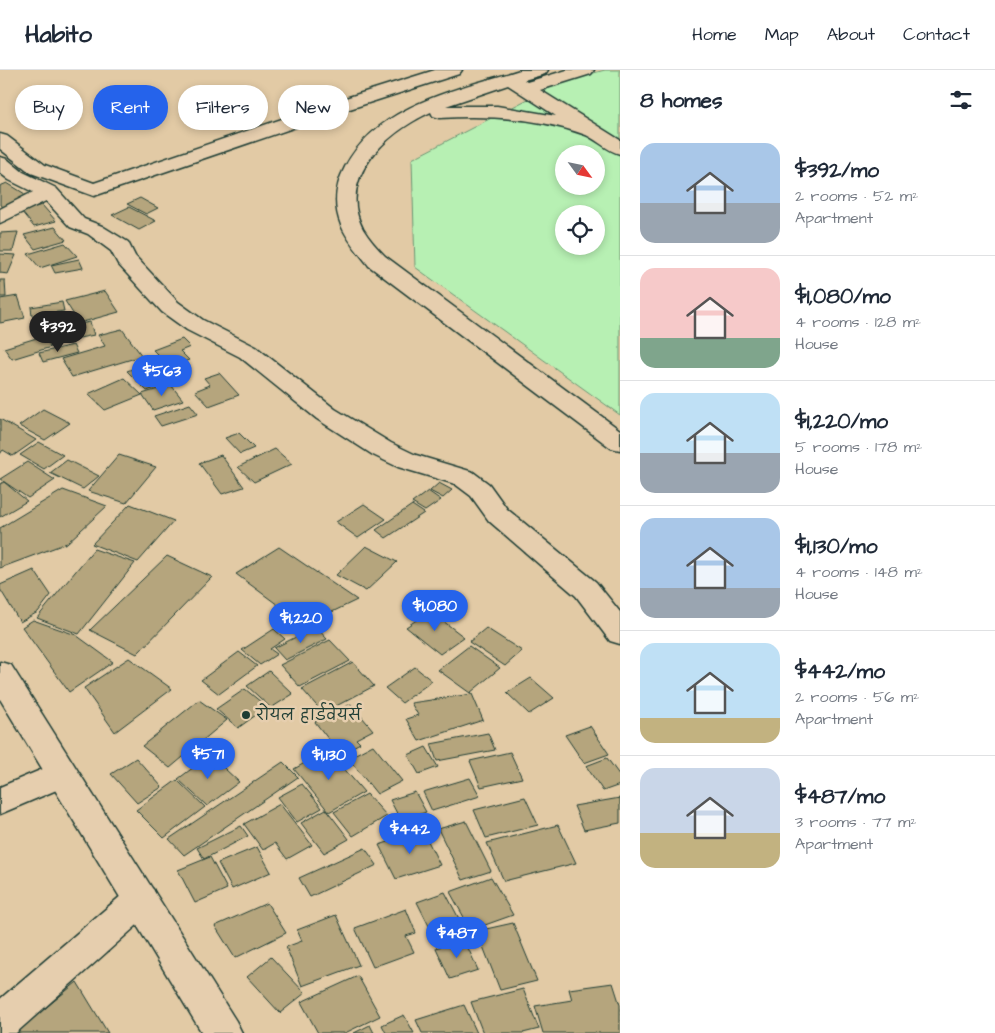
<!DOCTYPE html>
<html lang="en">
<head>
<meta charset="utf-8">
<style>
  body { margin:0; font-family:"Architects Daughter","Playpen Sans Deva",sans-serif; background:#f2f2f3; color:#1f2937; height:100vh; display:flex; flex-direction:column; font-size:19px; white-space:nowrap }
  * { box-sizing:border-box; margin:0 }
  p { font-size:16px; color:#747a83 }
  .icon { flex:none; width:28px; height:28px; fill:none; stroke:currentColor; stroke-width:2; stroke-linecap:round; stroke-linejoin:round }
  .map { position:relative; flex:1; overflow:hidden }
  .panel { display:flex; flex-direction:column; background:#fff; width:375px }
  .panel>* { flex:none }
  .banner { position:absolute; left:15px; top:15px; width:475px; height:45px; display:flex; gap:10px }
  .needle { width:32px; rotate:123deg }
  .fabs { position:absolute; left:555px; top:75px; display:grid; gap:10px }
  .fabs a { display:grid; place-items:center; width:50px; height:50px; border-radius:50%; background:#fff; box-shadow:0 2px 8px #0003; font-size:25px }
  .price { position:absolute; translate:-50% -42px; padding:0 11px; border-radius:18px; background:#2563eb; color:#fff; font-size:16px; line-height:32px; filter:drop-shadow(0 1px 2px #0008) }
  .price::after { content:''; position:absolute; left:50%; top:30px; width:15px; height:11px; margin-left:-8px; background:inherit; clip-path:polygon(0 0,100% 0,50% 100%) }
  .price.current { background:#222; color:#fff }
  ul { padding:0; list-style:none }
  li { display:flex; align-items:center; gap:15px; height:125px; padding:0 20px }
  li+li { border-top:1px solid #e0e1e3 }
  li span { display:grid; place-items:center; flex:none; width:140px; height:100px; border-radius:15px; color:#555 }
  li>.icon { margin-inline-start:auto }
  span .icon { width:60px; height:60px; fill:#fffc; stroke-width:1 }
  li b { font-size:21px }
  h2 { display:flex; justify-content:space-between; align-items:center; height:60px; padding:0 20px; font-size:21px }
  .chip { padding:0 18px; border-radius:22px; background:#fff; box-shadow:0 2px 8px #0003; font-size:18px; line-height:45px }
  .chip.current { background:#2563eb; color:#fff }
  header { display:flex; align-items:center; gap:30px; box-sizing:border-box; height:70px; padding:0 25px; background:#fff; border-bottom:1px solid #e0e1e3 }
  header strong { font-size:24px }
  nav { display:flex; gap:28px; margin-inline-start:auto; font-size:18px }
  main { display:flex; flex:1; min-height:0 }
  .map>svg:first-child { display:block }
  .green { fill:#b7f0b3; stroke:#6b9674; fill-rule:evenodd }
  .building { fill:#b5a57d; stroke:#1f3d34 }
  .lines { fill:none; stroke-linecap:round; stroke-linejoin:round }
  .minor-casing { stroke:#1f3d34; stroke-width:3 }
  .major-casing { stroke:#1f3d34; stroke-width:3 }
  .minor { fill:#e6ceae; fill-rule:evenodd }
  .major { fill:#e6ceae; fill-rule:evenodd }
  .poi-dot { fill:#1f3d34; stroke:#e6ceae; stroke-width:2 }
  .labels { text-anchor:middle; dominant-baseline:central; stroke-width:5; stroke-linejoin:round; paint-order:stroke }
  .poi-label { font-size:15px; fill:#1f3d34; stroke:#e6ceae; text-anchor:start }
</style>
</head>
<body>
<header>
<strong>Habito</strong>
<nav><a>Home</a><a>Map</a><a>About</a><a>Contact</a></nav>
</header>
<main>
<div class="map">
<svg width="620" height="963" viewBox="0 0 620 963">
  <rect width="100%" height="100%" fill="#e2caa5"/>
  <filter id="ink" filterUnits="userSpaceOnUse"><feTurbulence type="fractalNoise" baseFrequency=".02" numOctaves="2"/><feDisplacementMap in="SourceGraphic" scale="10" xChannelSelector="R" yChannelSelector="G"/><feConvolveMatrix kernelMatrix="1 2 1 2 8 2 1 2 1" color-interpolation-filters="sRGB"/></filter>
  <g filter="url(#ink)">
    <!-- green -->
    <path class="green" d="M605 0H620V345L415 197 412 89 563 11ZM564 84H596V116H564ZM564 144H596V176H564Z"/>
    <!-- building -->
    <path class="building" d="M7 113 30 127 6 138 0 135V116Z
      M140 128 158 138 146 144 127 134Z
      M42 135 56 151 34 157 21 141Z
      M129 137 156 151 139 160 112 145Z
      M55 157 66 170 35 179 24 165Z
      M18 162 13 181H0V163Z
      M65 173 77 186 40 198 28 184Z
      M0 184 16 185 8 204 0 203Z
      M79 189 83 198 55 203 51 195Z
      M0 210H5L6 227H0Z
      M105 221 119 242 79 253 65 231Z
      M18 226 25 248 0 253V229Z
      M62 232 64 241 32 246 31 237Z
      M90 252 94 265 55 273 51 260Z
      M122 259 142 286 72 307 61 289 105 276 98 265Z
      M43 266 51 277 12 289 4 278Z
      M182 269 190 277 180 281 189 290 170 297 153 280Z
      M73 275 77 283 43 292 39 283Z
      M148 293 168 313 147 321 127 301Z
      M219 303 239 325 209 336 195 321 210 315 204 308Z
      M124 308 142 325 105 340 88 324Z
      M171 315 183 330 153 340 142 324Z
      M190 334 198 344 161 356 154 346Z
      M43 339 70 353 45 370 19 356Z
      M0 349 36 370 13 386 3 380 0 384Z
      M239 363 254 378 240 384 225 368Z
      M39 372 63 385 44 399 20 385Z
      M275 379 292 394 254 412 238 397Z
      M119 385 156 397 126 433 88 421Z
      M221 385 244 417 222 424 199 393Z
      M67 390 99 406 83 419 50 403Z
      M27 392 55 410 28 428 0 409Z
      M4 412 27 431 0 447V414Z
      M439 413 452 420 443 428 430 421Z
      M63 420 107 436 67 473 0 498V458Z
      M428 421 441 430 425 441 412 433Z
      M130 434 174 451 138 492 92 474Z
      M364 434 386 449 358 468 336 452Z
      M412 435 424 443 386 468 376 460Z
      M366 476 397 492 366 521 336 505Z
      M279 477 357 530 305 555 236 504Z
      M94 479 135 493 79 564 37 548Z
      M167 486 212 507 137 584 90 560Z
      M34 500 51 525 38 542 20 552 0 519V515Z
      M430 541 464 567 440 584 406 557Z
      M33 550 76 565 113 592 69 622 22 557Z
      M316 557 327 569 285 590 274 578Z
      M486 558 522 581 505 596 469 572Z
      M274 559 285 569 270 579 277 584 260 595 242 580Z
      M330 570 350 591 300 617 280 595Z
      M469 576 500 598 470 623 438 600Z
      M239 582 257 596 219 624 201 610Z
      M129 588 172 619 115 662 84 618Z
      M353 592 374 616 323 643 302 619Z
      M415 597 432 611 402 633 385 618Z
      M269 601 293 624 271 638 247 616Z
      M531 608 554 628 529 644 507 623Z
      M245 619 267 637 238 658 216 639Z
      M472 624 483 650 419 671 406 649 418 645 411 633Z
      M199 630 227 650 170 698 142 676Z
      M351 634 373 660 356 669 360 673 340 684 315 652Z
      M590 656 609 684 584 693 565 665Z
      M488 663 495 680 437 691 431 674Z
      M373 675 402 711 377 724 348 688Z
      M426 677 438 697 419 704 408 685Z
      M328 680 364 722 329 742 294 699Z
      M510 682 522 708 481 717 470 691Z
      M210 685 239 712 207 736 178 709Z
      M136 688 162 717 137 733 111 704Z
      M607 688 620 706V715L603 721 586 696Z
      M283 692 298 707 184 785 169 769Z
      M470 708 480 726 432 741 423 722Z
      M177 710 205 737 164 768 136 740Z
      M302 714 322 738 297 752 278 727Z
      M415 722 426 742 401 751 390 730Z
      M367 724 387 746 353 766 334 742Z
      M525 727 538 755 486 768 474 740Z
      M620 728V753L584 760 574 736Z
      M280 734 312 775 287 789 275 773 263 780 244 754Z
      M326 739 349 769 324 783 301 753Z
      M466 751 491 801 463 810 438 759Z
      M558 755 576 793 504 811 487 773Z
      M241 756 248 766 204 789 197 778Z
      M423 761 440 795 396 809 379 775Z
      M257 777 271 802 232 819 218 793Z
      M365 778 377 795 310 827 299 808Z
      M210 787 227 819 195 833 178 800Z
      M491 807 513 845 471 860 450 822Z
      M445 822 466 862 437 872 417 832Z
      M267 833 286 863 235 888 215 856Z
      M406 839 416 863 406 866 414 882 373 897 355 858Z
      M336 845 359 895 302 916 286 877 302 871 297 860Z
      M513 853 537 911 500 920 477 861Z
      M464 869 478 900 450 909 436 878Z
      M271 887 305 923 280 943 247 907Z
      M358 906 380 946 345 963H318L301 932Z
      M77 912 108 963H15Z
      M613 913 620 935V963H543L535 936 572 930 569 919Z
      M523 919 539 959 523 963H483L471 932Z
      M464 935 477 963H422L416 950Z
      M404 945 414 963H386L382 955Z
      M370 955 374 963H354Z"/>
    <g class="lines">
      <defs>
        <path id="minor" d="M435 0H462L459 4 334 44 94 126 31 103 0 79V64L7 66 45 95 94 113 320 36Z
          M520 0H548L545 4 524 10 527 12 567 0H594L591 4 540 20 620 70V84C607 81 598 70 586 65 540 48 489 45 440 48L433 46 431 42C388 62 336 106 363 159 369 169 377 178 385 186L620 360V380L611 378 369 196C359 183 347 170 341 155 333 135 335 116 345 97 378 34 459 19 520 0ZM508 15 556 46 497 36H446Z
          M0 87 7 89 23 102 56 118 84 149 102 156 128 172 135 186 178 232 203 250 256 277 335 339 391 373 416 385 473 402 489 414 507 439 596 512 620 542V574L610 571 576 526 489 451 471 426 455 414 398 397 373 385 317 349 240 287 187 260 162 242 118 194 111 181 88 164 70 157 46 131 0 153V139L33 122 9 110 0 103Z
          M62 691 73 695 78 704 73 713 0 744V717Z
          M141 815 153 819 158 830 153 841 16 963H0V929L129 819Z"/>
        <path id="major" d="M0 592 11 595 236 951 242 963H202L0 629Z"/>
      </defs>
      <!-- minor casing -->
      <use href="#minor" class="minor-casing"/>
      <!-- major casing -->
      <use href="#major" class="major-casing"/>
      <!-- minor -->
      <use href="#minor" class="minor"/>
      <!-- major -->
      <use href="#major" class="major"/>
    </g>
  </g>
  <!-- markers -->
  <circle class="poi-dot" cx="246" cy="645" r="5"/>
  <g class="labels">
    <!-- poi labels -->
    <g class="poi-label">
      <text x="256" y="645">रोयल हार्डवेयर्स</text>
    </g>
  </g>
</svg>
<div class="fabs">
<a><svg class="needle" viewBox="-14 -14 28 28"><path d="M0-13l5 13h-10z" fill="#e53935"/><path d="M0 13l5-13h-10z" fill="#747a83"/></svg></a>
<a><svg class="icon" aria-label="locate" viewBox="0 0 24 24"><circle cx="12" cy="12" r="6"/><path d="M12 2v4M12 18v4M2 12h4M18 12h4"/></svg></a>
</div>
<b class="price current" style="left:58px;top:283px">$392</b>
<b class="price" style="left:162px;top:327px">$563</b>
<b class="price" style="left:435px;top:562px">$1,080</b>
<b class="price" style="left:301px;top:574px">$1,220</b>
<b class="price" style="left:208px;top:710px">$571</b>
<b class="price" style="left:329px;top:711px">$1,130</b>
<b class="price" style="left:410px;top:785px">$442</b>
<b class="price" style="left:457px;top:889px">$487</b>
<div class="banner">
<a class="chip">Buy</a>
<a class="chip current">Rent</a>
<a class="chip">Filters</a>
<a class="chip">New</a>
</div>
</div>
<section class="panel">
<h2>8 homes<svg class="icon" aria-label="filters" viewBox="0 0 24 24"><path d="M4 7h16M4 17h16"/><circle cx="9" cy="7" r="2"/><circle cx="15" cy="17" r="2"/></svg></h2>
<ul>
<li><span style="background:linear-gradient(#a9c7e8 60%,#9aa5b1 0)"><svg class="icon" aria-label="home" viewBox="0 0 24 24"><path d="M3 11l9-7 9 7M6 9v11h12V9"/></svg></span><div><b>$392/mo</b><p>2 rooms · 52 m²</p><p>Apartment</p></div></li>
<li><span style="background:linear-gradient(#f6c9c9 70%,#7fa58c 0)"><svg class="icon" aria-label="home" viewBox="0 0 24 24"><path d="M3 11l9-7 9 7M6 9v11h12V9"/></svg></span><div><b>$1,080/mo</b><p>4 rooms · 128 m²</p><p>House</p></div></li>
<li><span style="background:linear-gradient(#bfe0f5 60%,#9aa5b1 0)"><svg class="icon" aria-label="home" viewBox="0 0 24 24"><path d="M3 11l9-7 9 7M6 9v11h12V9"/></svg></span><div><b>$1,220/mo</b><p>5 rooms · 178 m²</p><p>House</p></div></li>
<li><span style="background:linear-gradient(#a9c7e8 70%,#9aa5b1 0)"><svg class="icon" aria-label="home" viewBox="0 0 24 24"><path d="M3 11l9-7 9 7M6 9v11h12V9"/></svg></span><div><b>$1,130/mo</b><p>4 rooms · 148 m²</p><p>House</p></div></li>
<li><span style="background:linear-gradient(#bfe0f5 75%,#c2b280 0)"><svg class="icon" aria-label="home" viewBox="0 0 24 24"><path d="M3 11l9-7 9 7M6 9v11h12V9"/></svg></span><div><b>$442/mo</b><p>2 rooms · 56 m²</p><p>Apartment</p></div></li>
<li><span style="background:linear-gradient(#c9d6e8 65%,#c2b280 0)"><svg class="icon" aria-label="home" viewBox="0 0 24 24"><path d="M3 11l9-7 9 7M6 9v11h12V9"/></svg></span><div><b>$487/mo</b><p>3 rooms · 77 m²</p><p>Apartment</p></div></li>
</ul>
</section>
</main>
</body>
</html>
